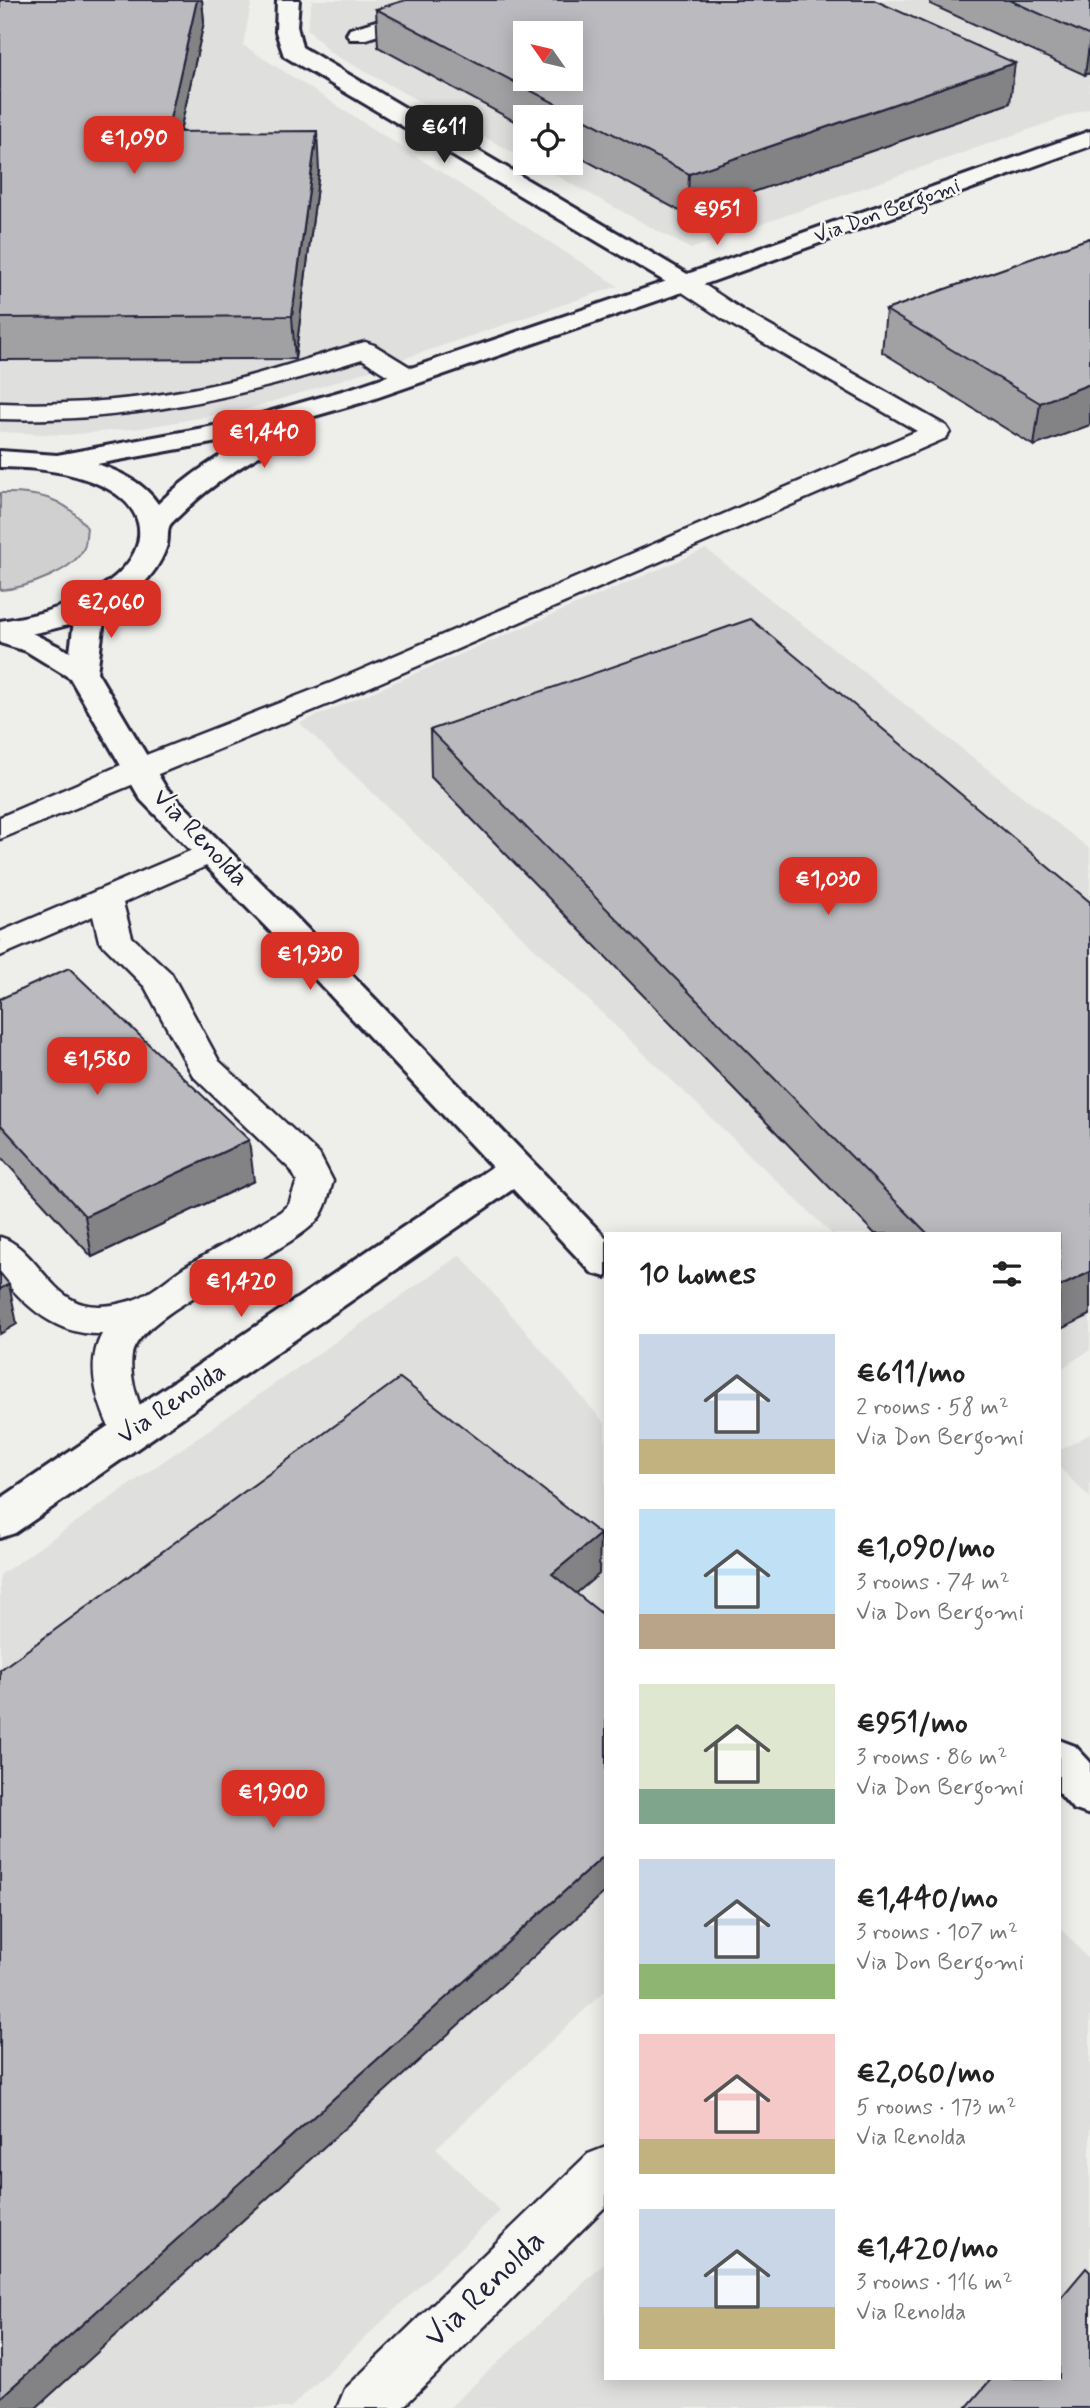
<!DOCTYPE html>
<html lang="en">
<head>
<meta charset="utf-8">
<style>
  body { margin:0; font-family:Mynerve,sans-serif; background:#f6f6f6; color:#222; height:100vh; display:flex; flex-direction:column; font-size:26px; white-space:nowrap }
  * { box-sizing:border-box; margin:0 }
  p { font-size:23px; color:#767676 }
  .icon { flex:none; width:38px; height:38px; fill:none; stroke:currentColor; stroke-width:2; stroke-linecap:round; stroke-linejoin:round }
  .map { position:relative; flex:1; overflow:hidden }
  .side { position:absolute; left:604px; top:1232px; width:457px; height:1148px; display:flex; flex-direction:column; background:#fff; border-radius:0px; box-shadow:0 4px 18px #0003 }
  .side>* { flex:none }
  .needle { width:46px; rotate:304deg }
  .fabs { position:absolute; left:513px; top:21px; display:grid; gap:14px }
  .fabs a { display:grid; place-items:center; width:70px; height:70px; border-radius:0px; background:#fff; box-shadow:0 4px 18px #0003; font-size:35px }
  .price { position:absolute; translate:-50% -60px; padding:0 16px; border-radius:14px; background:#d93025; color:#fff; font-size:23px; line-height:46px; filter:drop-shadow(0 2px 4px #0008) }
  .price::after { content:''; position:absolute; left:50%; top:42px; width:21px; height:16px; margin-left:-10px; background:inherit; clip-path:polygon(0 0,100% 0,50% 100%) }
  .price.on { background:#222; color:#fff }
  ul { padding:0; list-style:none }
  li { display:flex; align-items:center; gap:21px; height:175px; padding:0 35px }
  li span { display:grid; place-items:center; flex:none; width:196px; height:140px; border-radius:0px; color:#555 }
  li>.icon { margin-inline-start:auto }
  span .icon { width:84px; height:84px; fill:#fffc; stroke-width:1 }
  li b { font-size:30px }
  h2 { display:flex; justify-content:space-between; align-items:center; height:84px; padding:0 35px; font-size:30px }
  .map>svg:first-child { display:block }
  .built { fill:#dfdfde; fill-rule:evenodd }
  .green { fill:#d0d0d1; stroke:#797986; stroke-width:2 }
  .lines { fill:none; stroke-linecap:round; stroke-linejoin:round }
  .lane-casing { stroke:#22223b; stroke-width:5 }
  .street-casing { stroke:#22223b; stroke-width:6 }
  .secondary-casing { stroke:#22223b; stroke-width:6 }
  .lane { fill:#f6f6f2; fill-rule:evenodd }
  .street { fill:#f6f6f2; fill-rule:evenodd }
  .secondary { fill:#f6f6f2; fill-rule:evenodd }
  .wall { fill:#a1a1a4; stroke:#22223b; stroke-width:2 }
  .shaded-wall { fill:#838386; stroke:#22223b; stroke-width:2 }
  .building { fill:#bbbbbf; stroke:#22223b; stroke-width:2; fill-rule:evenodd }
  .labels { text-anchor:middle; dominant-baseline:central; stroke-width:5; stroke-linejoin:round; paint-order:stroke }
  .far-street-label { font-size:21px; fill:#22223b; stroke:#f6f6f2 }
  .street-label { font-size:26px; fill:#22223b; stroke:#f6f6f2 }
  .near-street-label { font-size:32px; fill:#22223b; stroke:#f6f6f2 }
</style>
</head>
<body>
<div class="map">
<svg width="1090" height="2408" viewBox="0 0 1090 2408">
  <rect width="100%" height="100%" fill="#eeeeeb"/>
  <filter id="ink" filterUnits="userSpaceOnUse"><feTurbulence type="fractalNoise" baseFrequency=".0143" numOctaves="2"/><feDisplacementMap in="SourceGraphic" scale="14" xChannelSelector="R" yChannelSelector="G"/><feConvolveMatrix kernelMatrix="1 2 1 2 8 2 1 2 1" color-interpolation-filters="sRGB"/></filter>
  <g filter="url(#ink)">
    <!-- built -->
    <path class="built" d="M0 0H252L243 45 618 286 317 388 244 410 142 428 66 435 0 432Z
      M312 0H1090V108L691 249 533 163H570V117H525V159L331 53 307 28ZM525 33H570V79H525Z
      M706 549 1090 849V1350L1059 1370V1234H832L300 723Z
      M460 1255 605 1424V1991L436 2148 500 2211 290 2408H0V1575Z
      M1090 1434V1498L1059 1467V1451Z
      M1059 1926 1090 1961V2408H449L605 2263 606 2378H1059Z"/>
    <!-- green -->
    <path class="green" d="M0 493C36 492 66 497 87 528 86 533 86 540 85 545 77 571 25 588 0 590Z"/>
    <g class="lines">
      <defs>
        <path id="lane" d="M685 276 694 278 747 313 946 426 950 432 946 438 353 694 0 839V817L128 762 333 682 917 431 729 323 676 288 673 283 676 278Z
          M365 342 374 345 418 372 422 377 418 382C398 387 379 369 362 359 243 397 125 423 0 419V403C78 406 154 399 230 381 276 370 320 354 365 342Z
          M211 842 222 845 227 852 222 859 123 903 132 937 171 973 219 1061 319 1154 333 1181C329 1194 326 1210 317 1220 286 1256 139 1311 132 1355 128 1381 141 1408 151 1432L145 1443 131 1447 117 1443C100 1411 83 1368 102 1334 57 1336 26 1307 0 1275V1237C29 1245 44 1283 71 1299 89 1310 114 1306 133 1300 150 1295 168 1278 183 1268 215 1249 248 1231 280 1212L289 1204 297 1181 291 1170 193 1076 145 987 99 941 93 916 0 956V932Z
          M606 2147V2206L402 2408H337L345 2389 588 2154Z"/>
        <path id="street" d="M277 0H299L297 26 302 47 694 278 698 283 694 288 685 291 676 288 284 56 276 32Z
          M443 0H476L472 4 366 39H350L347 34 350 29Z
          M107 587 118 590 122 596 104 621 97 672 166 788 292 913 606 1238V1277L592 1273 513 1189 15 1533 0 1538V1499L492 1167 268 929 141 800 70 678 26 651 0 643V625L26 630 70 652 74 621 96 590Z
          M1059 1740 1075 1746 1090 1762V1815L1073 1809 1059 1793Z"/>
        <path id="secondary" d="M1090 131V146L694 288 367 401 283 425 290 427 294 433 290 439C249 460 212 483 180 515 177 518 170 523 169 527 167 533 169 541 166 548 142 613 61 630 0 639V621C175 596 196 469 0 467V451L57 455 230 423 349 389 676 278ZM263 431C224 452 189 474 158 504 144 483 121 472 97 464L234 439Z"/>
      </defs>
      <!-- lane casing -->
      <use href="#lane" class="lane-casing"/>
      <!-- street casing -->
      <use href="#street" class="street-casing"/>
      <!-- secondary casing -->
      <use href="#secondary" class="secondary-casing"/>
      <!-- lane -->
      <use href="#lane" class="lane"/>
      <!-- street -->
      <use href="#street" class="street"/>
      <!-- secondary -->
      <use href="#secondary" class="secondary"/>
    </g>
    <!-- wall -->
    <path class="wall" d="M0 0H202L204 22 180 131 319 171 295 359 0 360Z
      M931 0H1090V73L1085 75 930 4Z
      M376 9 1010 103 687 215 570 152V117H525V127L378 47Z
      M1090 238 1034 446 882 352 886 310Z
      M430 730 1059 1234H875L431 777Z
      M0 999 254 1181 92 1257 0 1156Z"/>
    <!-- shaded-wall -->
    <path class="shaded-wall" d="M197 0H202L204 22 171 172 167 132Z
      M1090 38V73L1085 75Z
      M1015 63 1010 103 687 215 689 174Z
      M317 131 319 171 295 359 292 316Z
      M1090 384V425L1034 446 1040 403Z
      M249 1140 254 1181 92 1257 85 1216Z
      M1090 1272V1315L1059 1330V1287Z
      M9 1284 17 1324 0 1334V1289Z
      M600 1534 599 1574 552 1614V1574Z
      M606 1854V1891L36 2408H0V2398Z"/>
    <!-- building -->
    <path class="building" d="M0 0H197L167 132 317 131 292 316 0 318Z
      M406 0H874L1015 63 689 174 376 9ZM525 33H570V79H525Z
      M1009 0H1090V36Z
      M1090 238V384L1040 403 886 310Z
      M751 619 1090 902V1272L1059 1287V1234H928L430 730Z
      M69 968 249 1140 85 1216 0 1124V999Z
      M0 1273 9 1284 0 1289Z
      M400 1378 600 1534 552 1574 606 1617V1854L0 2398V1670Z
      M1086 2268 1090 2272V2408H966L992 2378H1059V2300Z"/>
  </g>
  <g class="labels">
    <!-- far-street labels -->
    <g class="far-street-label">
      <text transform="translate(887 211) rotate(-20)">Via Don Bergomi</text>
    </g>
    <!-- street labels -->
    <g class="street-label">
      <text transform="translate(200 838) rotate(46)">Via Renolda</text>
      <text transform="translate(172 1404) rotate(-34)">Via Renolda</text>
    </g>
    <!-- near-street labels -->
    <g class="near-street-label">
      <text transform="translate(485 2289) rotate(-44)">Via Renolda</text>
    </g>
  </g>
</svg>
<div class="fabs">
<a><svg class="needle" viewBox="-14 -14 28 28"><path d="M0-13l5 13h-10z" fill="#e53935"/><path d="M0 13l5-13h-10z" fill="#767676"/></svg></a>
<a><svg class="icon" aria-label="locate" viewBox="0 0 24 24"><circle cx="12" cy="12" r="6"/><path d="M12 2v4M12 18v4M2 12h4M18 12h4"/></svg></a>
</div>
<b class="price on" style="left:444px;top:165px">€611</b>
<b class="price" style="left:134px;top:176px">€1,090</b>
<b class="price" style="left:717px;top:247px">€951</b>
<b class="price" style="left:264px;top:470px">€1,440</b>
<b class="price" style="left:111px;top:640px">€2,060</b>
<b class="price" style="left:828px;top:917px">€1,030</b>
<b class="price" style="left:310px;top:992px">€1,930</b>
<b class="price" style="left:97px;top:1097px">€1,580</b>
<b class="price" style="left:241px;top:1319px">€1,420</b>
<b class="price" style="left:273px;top:1830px">€1,900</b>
<section class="side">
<h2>10 homes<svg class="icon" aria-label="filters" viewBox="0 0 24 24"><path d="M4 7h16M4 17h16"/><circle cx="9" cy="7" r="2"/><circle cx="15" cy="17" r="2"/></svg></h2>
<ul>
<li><span style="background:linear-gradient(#c9d6e8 75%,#c2b280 0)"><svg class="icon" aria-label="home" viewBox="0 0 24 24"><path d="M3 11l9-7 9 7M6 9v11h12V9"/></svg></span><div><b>€611/mo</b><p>2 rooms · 58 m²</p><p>Via Don Bergomi</p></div></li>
<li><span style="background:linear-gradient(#bfe0f5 75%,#b9a48a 0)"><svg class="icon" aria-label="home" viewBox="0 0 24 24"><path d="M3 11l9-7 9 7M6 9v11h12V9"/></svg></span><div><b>€1,090/mo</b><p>3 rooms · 74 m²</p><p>Via Don Bergomi</p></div></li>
<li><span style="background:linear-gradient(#dfe7d0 75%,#7fa58c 0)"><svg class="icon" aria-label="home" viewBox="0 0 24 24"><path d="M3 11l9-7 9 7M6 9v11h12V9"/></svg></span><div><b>€951/mo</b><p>3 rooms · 86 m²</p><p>Via Don Bergomi</p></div></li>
<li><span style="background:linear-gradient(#c9d6e8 75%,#8fb573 0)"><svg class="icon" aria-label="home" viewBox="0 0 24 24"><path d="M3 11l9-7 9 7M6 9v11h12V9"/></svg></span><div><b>€1,440/mo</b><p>3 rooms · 107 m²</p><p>Via Don Bergomi</p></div></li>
<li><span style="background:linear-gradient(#f6c9c9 75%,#c2b280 0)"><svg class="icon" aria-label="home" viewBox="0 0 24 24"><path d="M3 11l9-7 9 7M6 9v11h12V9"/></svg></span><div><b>€2,060/mo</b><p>5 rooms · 173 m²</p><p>Via Renolda</p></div></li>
<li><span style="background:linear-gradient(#c9d6e8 70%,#c2b280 0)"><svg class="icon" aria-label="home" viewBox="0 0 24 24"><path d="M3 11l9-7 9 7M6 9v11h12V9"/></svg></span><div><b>€1,420/mo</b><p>3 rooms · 116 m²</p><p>Via Renolda</p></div></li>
</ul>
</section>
</div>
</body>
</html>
